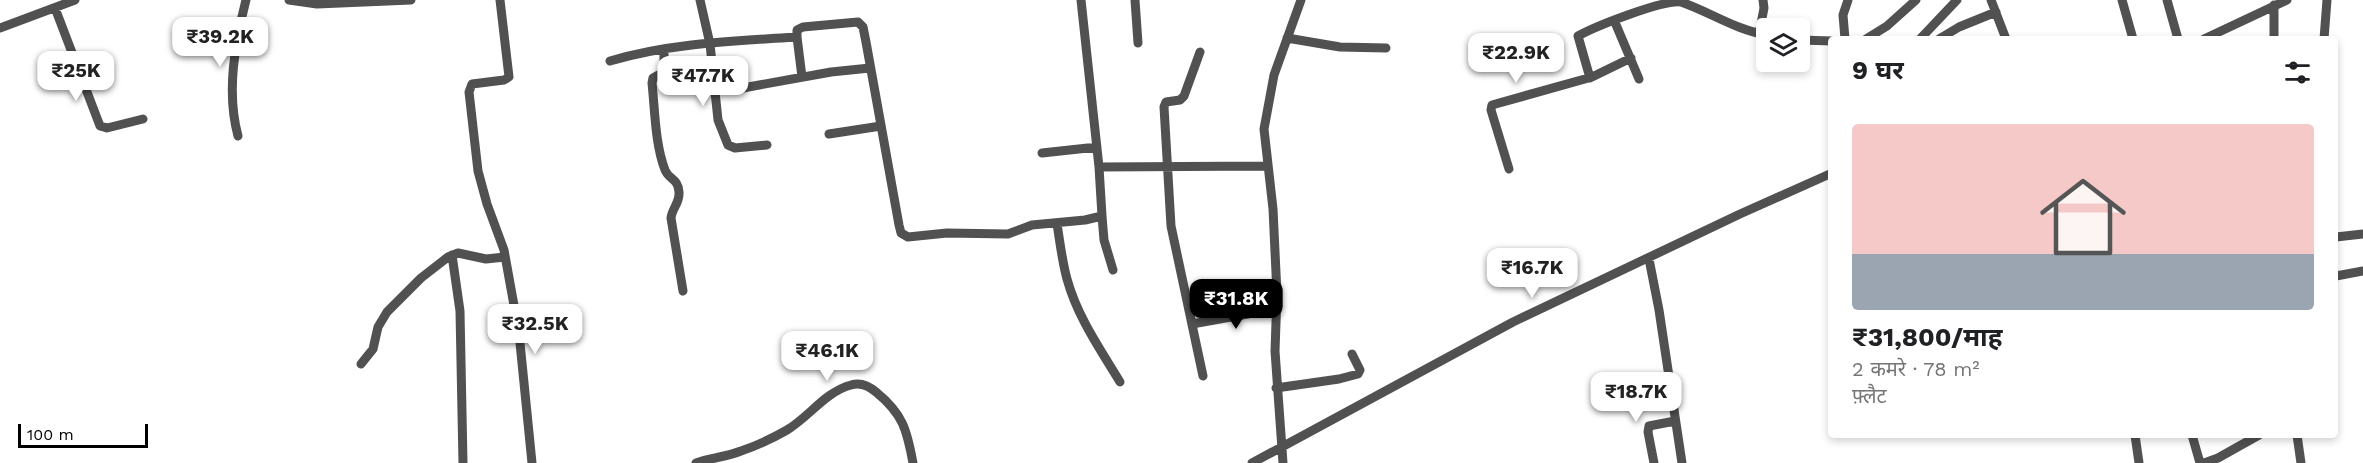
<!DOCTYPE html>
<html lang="hi">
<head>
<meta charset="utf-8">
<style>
  body { margin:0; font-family:"Work Sans","Noto Sans Devanagari",sans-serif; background:#f2f2f2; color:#202124; height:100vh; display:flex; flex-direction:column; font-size:22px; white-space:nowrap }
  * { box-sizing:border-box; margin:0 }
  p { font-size:20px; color:#757577 }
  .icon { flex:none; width:33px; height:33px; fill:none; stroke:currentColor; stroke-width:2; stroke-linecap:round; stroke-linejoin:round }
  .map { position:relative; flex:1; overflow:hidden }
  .panel { position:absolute; left:1828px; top:36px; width:510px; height:402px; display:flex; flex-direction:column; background:#fff; border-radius:6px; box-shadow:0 3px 9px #0003 }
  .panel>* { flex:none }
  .tools { position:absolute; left:1756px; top:18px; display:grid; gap:12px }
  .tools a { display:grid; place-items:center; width:54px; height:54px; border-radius:6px; background:#fff; box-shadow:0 3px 9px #0003; font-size:30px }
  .scale { position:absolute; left:18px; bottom:15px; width:130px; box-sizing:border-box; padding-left:6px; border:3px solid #000; border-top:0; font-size:16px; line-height:21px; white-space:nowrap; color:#000; -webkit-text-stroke:4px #fff; paint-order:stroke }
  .price { position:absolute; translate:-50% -51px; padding:0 14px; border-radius:12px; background:#fff; color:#222; font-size:20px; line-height:39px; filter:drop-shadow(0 2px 3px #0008) }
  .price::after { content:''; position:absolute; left:50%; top:36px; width:18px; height:14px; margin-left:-9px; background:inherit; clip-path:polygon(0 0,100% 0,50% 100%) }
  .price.current { background:#000; color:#fff }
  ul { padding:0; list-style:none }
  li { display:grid; align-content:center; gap:12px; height:318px; padding:0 24px }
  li+li { border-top:2px solid #e0e0e0 }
  li span { display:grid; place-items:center; height:186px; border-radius:6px; color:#555 }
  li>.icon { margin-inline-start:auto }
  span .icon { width:108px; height:108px; fill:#fffc; stroke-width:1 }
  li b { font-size:26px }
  h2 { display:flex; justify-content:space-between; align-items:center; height:72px; padding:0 24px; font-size:26px }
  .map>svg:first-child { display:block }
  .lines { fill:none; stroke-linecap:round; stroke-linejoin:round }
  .minor { stroke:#515151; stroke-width:9 }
</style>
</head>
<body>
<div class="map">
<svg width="2363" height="463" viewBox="0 0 2363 463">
  <rect width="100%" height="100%" fill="#fff"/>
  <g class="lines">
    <!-- minor -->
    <path class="minor" d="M289 0 317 4 411 0
      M500 0 509 77 504 80 472 84 469 92 478 171 487 204 504 250 519 333 532 463
      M700 0 710 44 718 120 728 145 735 148 767 145
      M1081 0 1099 167
      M1135 0 1138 43
      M1991 0 2006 39
      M2122 0 2133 39
      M2167 0 2178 39
      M55 8 100 126 107 128 143 119
      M1614 20 1639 79
      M0 28 75 0
      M1759 34 1764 8 1763 0
      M797 37 802 77
      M1287 38 1340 47 1386 48
      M1845 39 1843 15 1848 0
      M1866 39 1887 26 1916 0
      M1920 39 1957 0
      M1939 39 1959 27 1996 12
      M2204 39 2287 0
      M2274 39V5
      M2324 39 2327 0
      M1800 40 1832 41
      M664 50V72L653 78 652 83C655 111 655 144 665 170 669 180 678 178 679 192 680 203 672 208 671 218L683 291
      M1200 52 1184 96 1180 100 1166 102 1164 107 1171 226 1203 376
      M610 61C670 43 735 41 797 37V30L803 27 858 22 863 27 866 42 899 225 901 233 908 237 947 233 1008 234 1032 225 1085 220 1102 216 1099 167 1268 166
      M1590 78 1578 36C1596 26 1662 0 1681 2 1710 12 1736 30 1767 35
      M743 88 831 72 870 68
      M829 134 881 126
      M238 136C226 92 235 43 246 0
      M1042 153 1097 147
      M1509 169 1491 110 1492 105 1592 77 1631 58
      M1102 216 1104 240 1113 270
      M1057 224C1060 242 1062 261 1067 279 1077 316 1100 349 1120 382
      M2336 237 2363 234
      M452 255 460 311 463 463
      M1649 259 1659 310 1682 463
      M2336 276 2363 271
      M1192 324 1276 309
      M361 364 373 349 378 327 387 312 421 278 448 257 458 253 486 259 505 257
      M1276 388 1339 379 1358 374 1360 370 1352 354
      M2135 435 2139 463
      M2192 435 2200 463
      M2297 435 2301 463
      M696 463C710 458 726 457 741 451 756 446 773 438 787 430 809 417 825 392 851 385 860 382 869 386 876 392 903 414 907 430 913 463
      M1252 463 1513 322 1740 214 1832 173
      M1283 463 1275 351 1277 294 1273 209 1264 129 1274 75 1301 0
      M1654 463 1648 432 1649 426 1675 421
      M2204 463 2218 458 2259 435"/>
  </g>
</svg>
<div class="tools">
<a><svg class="icon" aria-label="layers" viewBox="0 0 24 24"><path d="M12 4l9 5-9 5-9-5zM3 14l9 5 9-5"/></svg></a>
</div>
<div class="scale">100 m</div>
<b class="price" style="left:220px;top:68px">₹39.2K</b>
<b class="price" style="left:1516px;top:84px">₹22.9K</b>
<b class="price" style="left:76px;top:102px">₹25K</b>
<b class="price" style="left:703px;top:107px">₹47.7K</b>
<b class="price" style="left:1532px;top:299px">₹16.7K</b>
<b class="price current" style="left:1236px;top:330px">₹31.8K</b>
<b class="price" style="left:535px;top:355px">₹32.5K</b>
<b class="price" style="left:827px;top:382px">₹46.1K</b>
<b class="price" style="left:1636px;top:423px">₹18.7K</b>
<section class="panel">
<h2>9 घर<svg class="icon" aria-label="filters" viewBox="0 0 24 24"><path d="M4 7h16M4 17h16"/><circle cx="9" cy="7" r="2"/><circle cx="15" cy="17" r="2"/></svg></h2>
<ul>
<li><span style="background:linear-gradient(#f6c9c9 70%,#9aa5b1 0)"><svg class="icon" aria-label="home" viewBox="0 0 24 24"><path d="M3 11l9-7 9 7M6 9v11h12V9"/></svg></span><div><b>₹31,800/माह</b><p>2 कमरे · 78 m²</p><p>फ़्लैट</p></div></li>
</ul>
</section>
</div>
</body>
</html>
